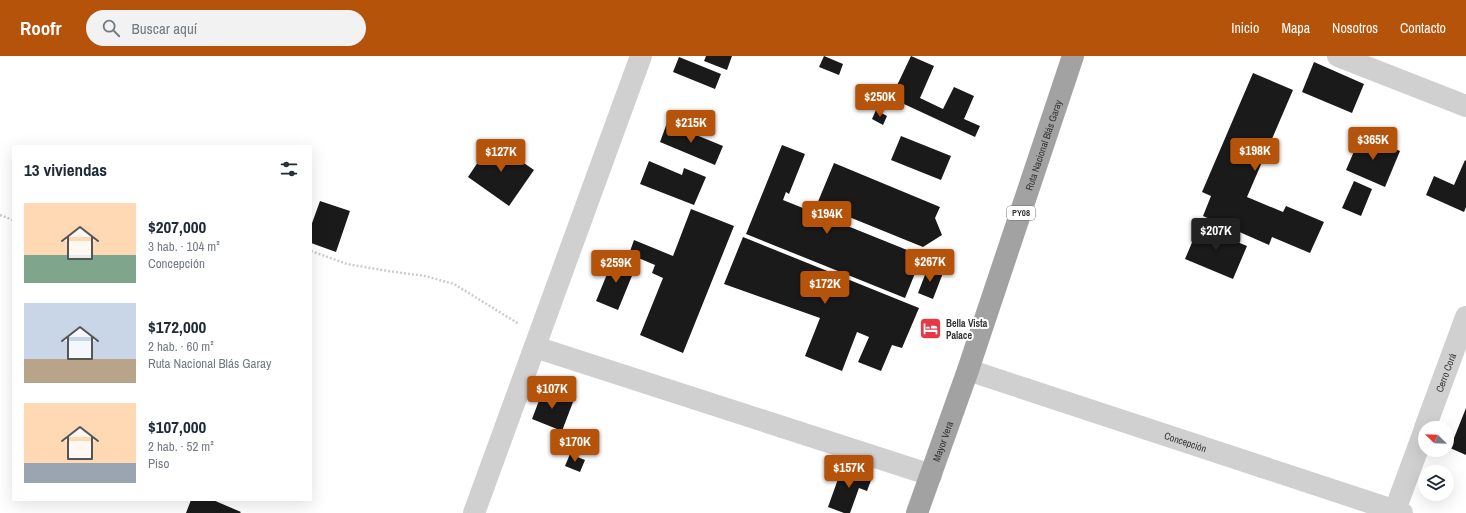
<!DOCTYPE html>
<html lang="es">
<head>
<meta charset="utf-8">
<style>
  body { margin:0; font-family:"Archivo Narrow",sans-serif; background:#f2f2f3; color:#1f2937; height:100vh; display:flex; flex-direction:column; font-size:15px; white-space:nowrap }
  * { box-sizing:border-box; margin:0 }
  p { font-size:13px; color:#747a83 }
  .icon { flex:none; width:22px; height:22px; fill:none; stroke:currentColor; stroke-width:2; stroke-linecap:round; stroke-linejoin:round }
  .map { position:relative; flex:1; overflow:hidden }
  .panel { position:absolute; left:12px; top:89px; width:300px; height:356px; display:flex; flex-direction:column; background:#fff; border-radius:0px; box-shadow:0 4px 16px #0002 }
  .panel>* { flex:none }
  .needle { width:26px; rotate:293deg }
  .fabs { position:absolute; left:1418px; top:365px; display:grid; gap:8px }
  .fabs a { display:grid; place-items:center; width:36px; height:36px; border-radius:50%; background:#fff; box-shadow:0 4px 16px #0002; font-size:20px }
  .price { position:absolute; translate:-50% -34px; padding:0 9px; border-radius:4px; background:#b45309; color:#fff; font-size:13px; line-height:26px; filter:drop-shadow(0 1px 2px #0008) }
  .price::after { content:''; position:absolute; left:50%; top:24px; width:12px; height:9px; margin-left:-6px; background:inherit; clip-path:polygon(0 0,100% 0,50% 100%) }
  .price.on { background:#222; color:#fff }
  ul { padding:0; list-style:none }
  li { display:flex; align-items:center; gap:12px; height:100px; padding:0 12px }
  li span { display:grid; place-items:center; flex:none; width:112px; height:80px; border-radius:0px; color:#555 }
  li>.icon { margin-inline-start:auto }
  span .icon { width:48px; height:48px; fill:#fffc; stroke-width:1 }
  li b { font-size:17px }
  h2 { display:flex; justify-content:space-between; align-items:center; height:48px; padding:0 12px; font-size:17px }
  header { display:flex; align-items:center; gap:24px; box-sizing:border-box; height:56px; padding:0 20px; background:#b45309; color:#fff }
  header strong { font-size:19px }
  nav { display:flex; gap:22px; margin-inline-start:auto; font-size:14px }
  .search { width:280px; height:36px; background:#f2f2f3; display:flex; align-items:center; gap:10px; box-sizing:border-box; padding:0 14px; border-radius:22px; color:#747a83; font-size:15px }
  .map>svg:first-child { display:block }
  .building { fill:#1a1a1a }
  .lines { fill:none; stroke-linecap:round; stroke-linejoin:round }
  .path { stroke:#cdcdcd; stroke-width:2.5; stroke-dasharray:2 2; stroke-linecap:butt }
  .minor { stroke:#d0d0d0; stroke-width:22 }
  .trunk { stroke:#a2a2a2; stroke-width:22 }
  .labels { text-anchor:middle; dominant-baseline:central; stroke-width:4; stroke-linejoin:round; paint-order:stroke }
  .shield { fill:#fff; stroke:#707070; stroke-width:1 }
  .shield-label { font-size:9px; font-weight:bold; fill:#333 }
  .street-label { font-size:10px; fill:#333; stroke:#fff }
  .poi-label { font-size:10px; font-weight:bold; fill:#333; stroke:#fff; text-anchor:start }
</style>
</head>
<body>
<header>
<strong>Roofr</strong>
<div class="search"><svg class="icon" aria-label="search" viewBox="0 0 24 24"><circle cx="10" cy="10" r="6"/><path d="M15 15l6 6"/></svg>Buscar aquí</div>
<nav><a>Inicio</a><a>Mapa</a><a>Nosotros</a><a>Contacto</a></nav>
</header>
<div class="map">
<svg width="1466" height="457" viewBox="0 0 1466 457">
  <rect width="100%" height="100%" fill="#fff"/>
  <!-- building -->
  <path class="building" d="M706 0H732L727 14 704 5Z
    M824 0 843 8 839 19 819 11Z
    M911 0 934 10 920 42 943 53 954 31 974 40 964 63 980 70 975 81 891 42Z
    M679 1 721 18 715 33 673 16Z
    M1314 6 1364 28 1352 57 1302 36Z
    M1253 17 1293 34 1247 141 1283 156 1286 150 1324 166 1310 197 1272 181 1269 189 1203 160 1211 140 1202 136Z
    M876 54 887 60 883 69 872 63Z
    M667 67 723 90 715 109 660 86Z
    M1361 79 1400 95 1385 131 1346 114Z
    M901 80 951 100 941 124 891 104Z
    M492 85 534 114 509 150 468 121Z
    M782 89 805 98 789 138 786 136 783 144 922 200 905 242 746 178Z
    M1465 104 1466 105V151L1464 156 1426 139 1434 120 1454 129Z
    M649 105 682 119 684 112 706 121 694 149 640 128Z
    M834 107 940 151 935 162 942 179 923 191 817 148Z
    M1354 125 1372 133 1361 160 1342 152Z
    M320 145 350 155 336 196 311 187V170Z
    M691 153 734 170 683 297 640 279 663 222 652 217 655 209 629 198 634 184 673 200Z
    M1199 170 1247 190 1233 223 1185 203Z
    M743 181 919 252 902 292 892 289 881 315 858 306 869 281 857 276 842 315 805 300 820 262 724 228Z
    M614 201 636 210 618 254 596 245Z
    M928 211 943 217 933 243 918 237Z
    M543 334 573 346 562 375 532 363Z
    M1466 352V399L1450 392Z
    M570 398 585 404 580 416 565 410Z
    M843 409 873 419 867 435 859 432 850 457H844L828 451Z
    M191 444H213L241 456 240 457H186Z"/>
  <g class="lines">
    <!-- path -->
    <path class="path" d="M0 159 13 164
      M311 195 347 208 388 215 425 220 454 228 519 268"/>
    <!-- minor -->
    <g class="minor">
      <path d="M1338 0 1466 50"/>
      <path d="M535 291 931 419"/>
      <path id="s1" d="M968 314 1402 457"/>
      <path id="s2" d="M1425 372 1466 261"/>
      <path d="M474 457 641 0"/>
      <path d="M1394 457 1425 373"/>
    </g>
    <!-- trunk -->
    <path class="trunk" id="s3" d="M917 457 968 314 1073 0"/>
  </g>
  <!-- icons -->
  <defs>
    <symbol id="hotel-square" viewBox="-11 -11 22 22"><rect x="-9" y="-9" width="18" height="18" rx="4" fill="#e63946" stroke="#fff"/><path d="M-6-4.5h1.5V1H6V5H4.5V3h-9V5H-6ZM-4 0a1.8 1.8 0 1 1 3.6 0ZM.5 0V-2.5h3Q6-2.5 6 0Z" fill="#fff"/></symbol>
  </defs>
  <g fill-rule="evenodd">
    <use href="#hotel-square" x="918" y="260" width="25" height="25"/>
  </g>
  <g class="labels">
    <!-- shield labels -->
    <rect class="shield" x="1007" y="150" width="28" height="14" rx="3"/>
    <g class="shield-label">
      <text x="1021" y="157">PY08</text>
    </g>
    <!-- street labels -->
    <g class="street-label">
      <text stroke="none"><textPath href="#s3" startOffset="389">Ruta Nacional Blás Garay</textPath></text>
      <text stroke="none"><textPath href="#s2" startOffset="59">Cerro Corá</textPath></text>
      <text stroke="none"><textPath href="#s3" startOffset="76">Mayor Vera</textPath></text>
      <text stroke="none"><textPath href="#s1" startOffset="229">Concepción</textPath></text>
    </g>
    <!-- poi labels -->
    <g class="poi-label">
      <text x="946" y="267">Bella Vista<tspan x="946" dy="12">Palace</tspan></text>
    </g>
  </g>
</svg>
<div class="fabs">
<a><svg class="needle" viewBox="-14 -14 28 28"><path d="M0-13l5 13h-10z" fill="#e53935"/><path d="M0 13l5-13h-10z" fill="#747a83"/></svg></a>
<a><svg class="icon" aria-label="layers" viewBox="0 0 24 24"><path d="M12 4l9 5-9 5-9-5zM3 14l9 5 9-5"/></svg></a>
</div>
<b class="price" style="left:880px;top:62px">$250K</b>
<b class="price" style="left:691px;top:88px">$215K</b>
<b class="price" style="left:1373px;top:105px">$365K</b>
<b class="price" style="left:1255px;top:116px">$198K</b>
<b class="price" style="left:501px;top:117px">$127K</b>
<b class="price" style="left:827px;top:179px">$194K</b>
<b class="price on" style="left:1216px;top:196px">$207K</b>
<b class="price" style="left:930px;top:227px">$267K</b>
<b class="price" style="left:616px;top:228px">$259K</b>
<b class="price" style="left:825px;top:249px">$172K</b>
<b class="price" style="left:552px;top:354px">$107K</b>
<b class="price" style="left:575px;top:407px">$170K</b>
<b class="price" style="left:849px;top:433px">$157K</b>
<section class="panel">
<h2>13 viviendas<svg class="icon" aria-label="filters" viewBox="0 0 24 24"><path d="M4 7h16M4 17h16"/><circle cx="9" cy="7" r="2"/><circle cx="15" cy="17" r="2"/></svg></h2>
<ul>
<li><span style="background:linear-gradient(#ffd9b3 65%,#7fa58c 0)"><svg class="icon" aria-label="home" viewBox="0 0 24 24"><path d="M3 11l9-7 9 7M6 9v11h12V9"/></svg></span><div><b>$207,000</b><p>3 hab. · 104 m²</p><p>Concepción</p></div></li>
<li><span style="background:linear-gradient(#c9d6e8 70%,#b9a48a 0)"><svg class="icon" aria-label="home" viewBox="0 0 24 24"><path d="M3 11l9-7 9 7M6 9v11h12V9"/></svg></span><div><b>$172,000</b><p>2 hab. · 60 m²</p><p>Ruta Nacional Blás Garay</p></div></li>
<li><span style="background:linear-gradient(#ffd9b3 75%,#9aa5b1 0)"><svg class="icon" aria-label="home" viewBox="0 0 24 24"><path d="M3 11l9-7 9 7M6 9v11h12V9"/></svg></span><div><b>$107,000</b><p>2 hab. · 52 m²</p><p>Piso</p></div></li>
</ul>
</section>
</div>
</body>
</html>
